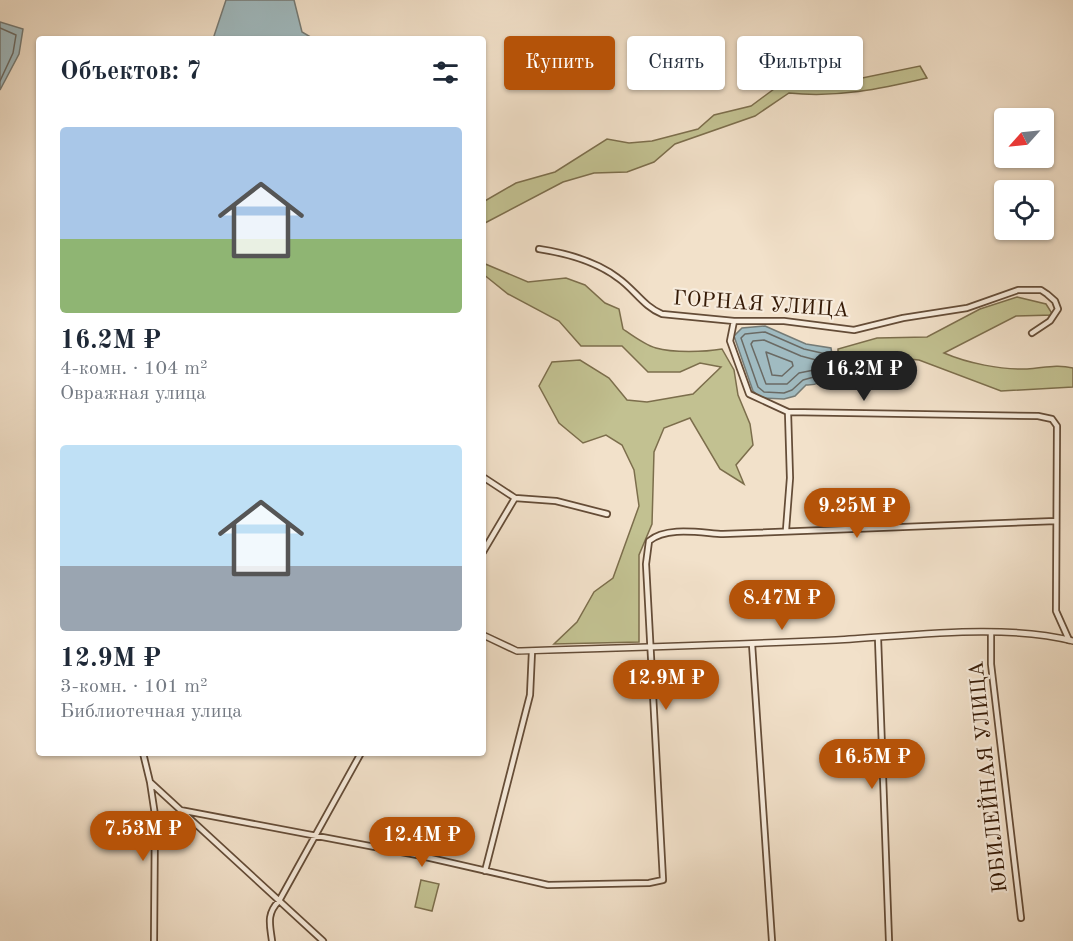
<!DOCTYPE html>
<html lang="ru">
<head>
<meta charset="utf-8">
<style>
  body { margin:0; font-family:"Old Standard TT",serif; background:#f6f6f7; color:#1f2937; height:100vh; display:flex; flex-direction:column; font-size:22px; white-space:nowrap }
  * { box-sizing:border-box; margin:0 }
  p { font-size:20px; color:#747a83 }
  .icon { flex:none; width:33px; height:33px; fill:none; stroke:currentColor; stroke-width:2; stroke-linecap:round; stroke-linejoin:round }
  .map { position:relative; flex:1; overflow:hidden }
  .side { position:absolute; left:36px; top:36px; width:450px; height:720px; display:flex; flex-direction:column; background:#fff; border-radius:6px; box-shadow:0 2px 4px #0004 }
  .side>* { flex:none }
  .hud { position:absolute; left:504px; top:36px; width:478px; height:54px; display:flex; gap:12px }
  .needle { width:39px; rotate:243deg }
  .tools { position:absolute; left:994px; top:108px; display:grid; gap:12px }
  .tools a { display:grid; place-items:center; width:60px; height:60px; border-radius:6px; background:#fff; box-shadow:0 2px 4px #0004; font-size:30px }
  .price { position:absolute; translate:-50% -51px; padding:0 14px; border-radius:21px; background:#b45309; color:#fff; font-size:20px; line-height:39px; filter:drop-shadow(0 2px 3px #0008) }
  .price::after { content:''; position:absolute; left:50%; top:36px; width:18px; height:14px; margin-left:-9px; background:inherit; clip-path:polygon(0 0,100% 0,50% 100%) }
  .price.active { background:#222; color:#fff }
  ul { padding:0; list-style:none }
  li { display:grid; align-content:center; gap:12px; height:318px; padding:0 24px }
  li span { display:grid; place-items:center; height:186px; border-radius:6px; color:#555 }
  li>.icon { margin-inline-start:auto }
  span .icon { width:108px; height:108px; fill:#fffc; stroke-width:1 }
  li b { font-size:26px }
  h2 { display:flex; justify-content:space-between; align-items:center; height:72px; padding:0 24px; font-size:26px }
  .chip { padding:0 21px; border-radius:6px; background:#fff; box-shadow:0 2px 4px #0004; font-size:21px; line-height:54px }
  .chip.active { background:#b45309; color:#fff }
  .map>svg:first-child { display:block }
  .green { fill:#c2c191; stroke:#7c6e4c; stroke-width:1.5 }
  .water { fill:#a0bbc1; stroke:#757b76; stroke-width:1.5 }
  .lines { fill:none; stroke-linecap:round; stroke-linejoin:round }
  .shore { stroke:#6a6a64; stroke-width:1.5 }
  .minor-casing { stroke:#644c37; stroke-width:8 }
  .tertiary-casing { stroke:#644c37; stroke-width:8 }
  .minor { stroke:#f7ecdd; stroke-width:4.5 }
  .tertiary { stroke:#f7ecdd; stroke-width:5 }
  .labels { text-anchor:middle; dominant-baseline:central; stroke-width:4.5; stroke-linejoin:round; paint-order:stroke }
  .street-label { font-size:21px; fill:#351a06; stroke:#f7ecdd }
</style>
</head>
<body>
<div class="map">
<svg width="1073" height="941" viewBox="0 0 1073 941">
  <rect width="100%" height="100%" fill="#f2e1ca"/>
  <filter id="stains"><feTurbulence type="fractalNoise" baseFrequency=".00333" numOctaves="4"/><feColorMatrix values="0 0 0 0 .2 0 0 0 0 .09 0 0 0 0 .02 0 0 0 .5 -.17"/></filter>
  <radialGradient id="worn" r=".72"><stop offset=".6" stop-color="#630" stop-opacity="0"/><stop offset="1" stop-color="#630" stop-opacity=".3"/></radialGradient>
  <!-- green -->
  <path class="green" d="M920 66 927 78C880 89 837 98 789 93L755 116 675 144 654 162 627 172 594 173 563 182 485 223 483 202 516 183 555 172 607 139 629 143 652 141 698 129 714 115 751 106 785 81 838 83Z
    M483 263 528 282 566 278 585 285 605 303 619 309 623 329C633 336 645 345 656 348 673 353 705 352 722 349L734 370 738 395 750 424 753 445 736 465 744 484 720 469 690 418 664 428 654 452 652 524 639 555V642L554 644 577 622 594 592 613 578 639 506 634 470 622 445 606 435 583 443 559 423 539 386 552 362 580 360 609 378 627 400 647 402 693 394 721 367 700 363 680 372H648L622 346H581L559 321 508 294 483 274Z
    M1017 297 1046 304 1053 315 1016 316 944 353C967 363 1001 370 1027 369 1044 368 1056 364 1073 368V387L1001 391 919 360 889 357 874 371 856 380 838 375V349L877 338 927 337 980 309Z
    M421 880 439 884 432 911 415 907Z"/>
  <!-- water -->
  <path class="water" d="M226 0H294L302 32 314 39H213Z
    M0 22 23 29 19 54 0 90Z
    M765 326 806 344 831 348C835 367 828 386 806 385L795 396 784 399 761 398 753 391 734 336 742 328Z"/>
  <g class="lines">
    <!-- shore -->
    <path class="shore" d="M0 28 16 35 13 53 0 81
      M765 332 804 349 826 354 827 361 821 375 803 380 792 390 784 393 764 392 758 387 741 338 745 334Z
      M764 340 801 356 816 360 818 364 814 370 799 373 787 384H766L751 344 753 341Z
      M766 352 792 362 793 366 782 376 772 375Z"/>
    <defs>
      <path id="minor" d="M539 249C565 253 597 262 618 278 634 289 644 307 662 314L734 321H784L854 330 903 318 967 308 1018 290H1041L1047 294 1055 301 1058 309 1050 321 1032 333
        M734 321 730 341 749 394 788 412
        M483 477 515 498 556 501 607 514
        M786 530 790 478 788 412 1038 416 1052 419 1057 426 1056 611 1069 640
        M483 552 515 498
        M991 632V664L1021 918
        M878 638 889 941
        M752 644 772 941
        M143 753 150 782 323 941
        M150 782 155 815 154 941
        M180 810 417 855 548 885 649 883 663 880 646 564 649 541C667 526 701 533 723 534L1056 521
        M485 871 530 695 532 651
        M272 941C270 925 266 914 279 901L361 753"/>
      <path id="tertiary" d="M483 635 517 651C623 648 730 645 836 640 909 636 1003 623 1073 641"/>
    </defs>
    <!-- minor casing -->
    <use href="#minor" class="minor-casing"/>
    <!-- tertiary casing -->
    <use href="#tertiary" class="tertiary-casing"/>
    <!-- minor -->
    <use href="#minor" class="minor"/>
    <!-- tertiary -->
    <use href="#tertiary" class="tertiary"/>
  </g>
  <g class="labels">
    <!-- street labels -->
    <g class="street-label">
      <text transform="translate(761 305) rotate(4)">ГОРНАЯ УЛИЦА</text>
      <text transform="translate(989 777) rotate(-96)">ЮБИЛЕЙНАЯ УЛИЦА</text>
    </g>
  </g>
  <rect width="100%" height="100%" filter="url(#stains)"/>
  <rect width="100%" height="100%" fill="url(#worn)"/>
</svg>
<div class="tools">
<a><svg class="needle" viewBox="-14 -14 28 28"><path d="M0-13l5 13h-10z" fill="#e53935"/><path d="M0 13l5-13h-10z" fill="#747a83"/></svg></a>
<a><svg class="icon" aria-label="locate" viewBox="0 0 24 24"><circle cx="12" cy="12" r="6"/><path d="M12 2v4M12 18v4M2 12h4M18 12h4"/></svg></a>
</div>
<b class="price active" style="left:864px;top:402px">16.2M ₽</b>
<b class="price" style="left:857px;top:539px">9.25M ₽</b>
<b class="price" style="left:782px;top:631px">8.47M ₽</b>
<b class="price" style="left:666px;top:711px">12.9M ₽</b>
<b class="price" style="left:872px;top:790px">16.5M ₽</b>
<b class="price" style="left:143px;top:862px">7.53M ₽</b>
<b class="price" style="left:422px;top:868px">12.4M ₽</b>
<div class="hud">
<a class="chip active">Купить</a>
<a class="chip">Снять</a>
<a class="chip">Фильтры</a>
</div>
<section class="side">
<h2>Объектов: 7<svg class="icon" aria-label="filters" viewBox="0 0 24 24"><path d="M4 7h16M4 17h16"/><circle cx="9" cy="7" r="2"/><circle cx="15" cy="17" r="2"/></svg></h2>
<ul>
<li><span style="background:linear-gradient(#a9c7e8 60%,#8fb573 0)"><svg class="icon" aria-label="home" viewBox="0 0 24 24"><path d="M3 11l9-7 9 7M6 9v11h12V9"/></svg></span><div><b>16.2M ₽</b><p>4-комн. · 104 m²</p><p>Овражная улица</p></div></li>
<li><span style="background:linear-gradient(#bfe0f5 65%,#9aa5b1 0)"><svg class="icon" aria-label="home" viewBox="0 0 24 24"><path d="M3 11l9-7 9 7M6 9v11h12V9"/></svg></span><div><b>12.9M ₽</b><p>3-комн. · 101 m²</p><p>Библиотечная улица</p></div></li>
</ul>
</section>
</div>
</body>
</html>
